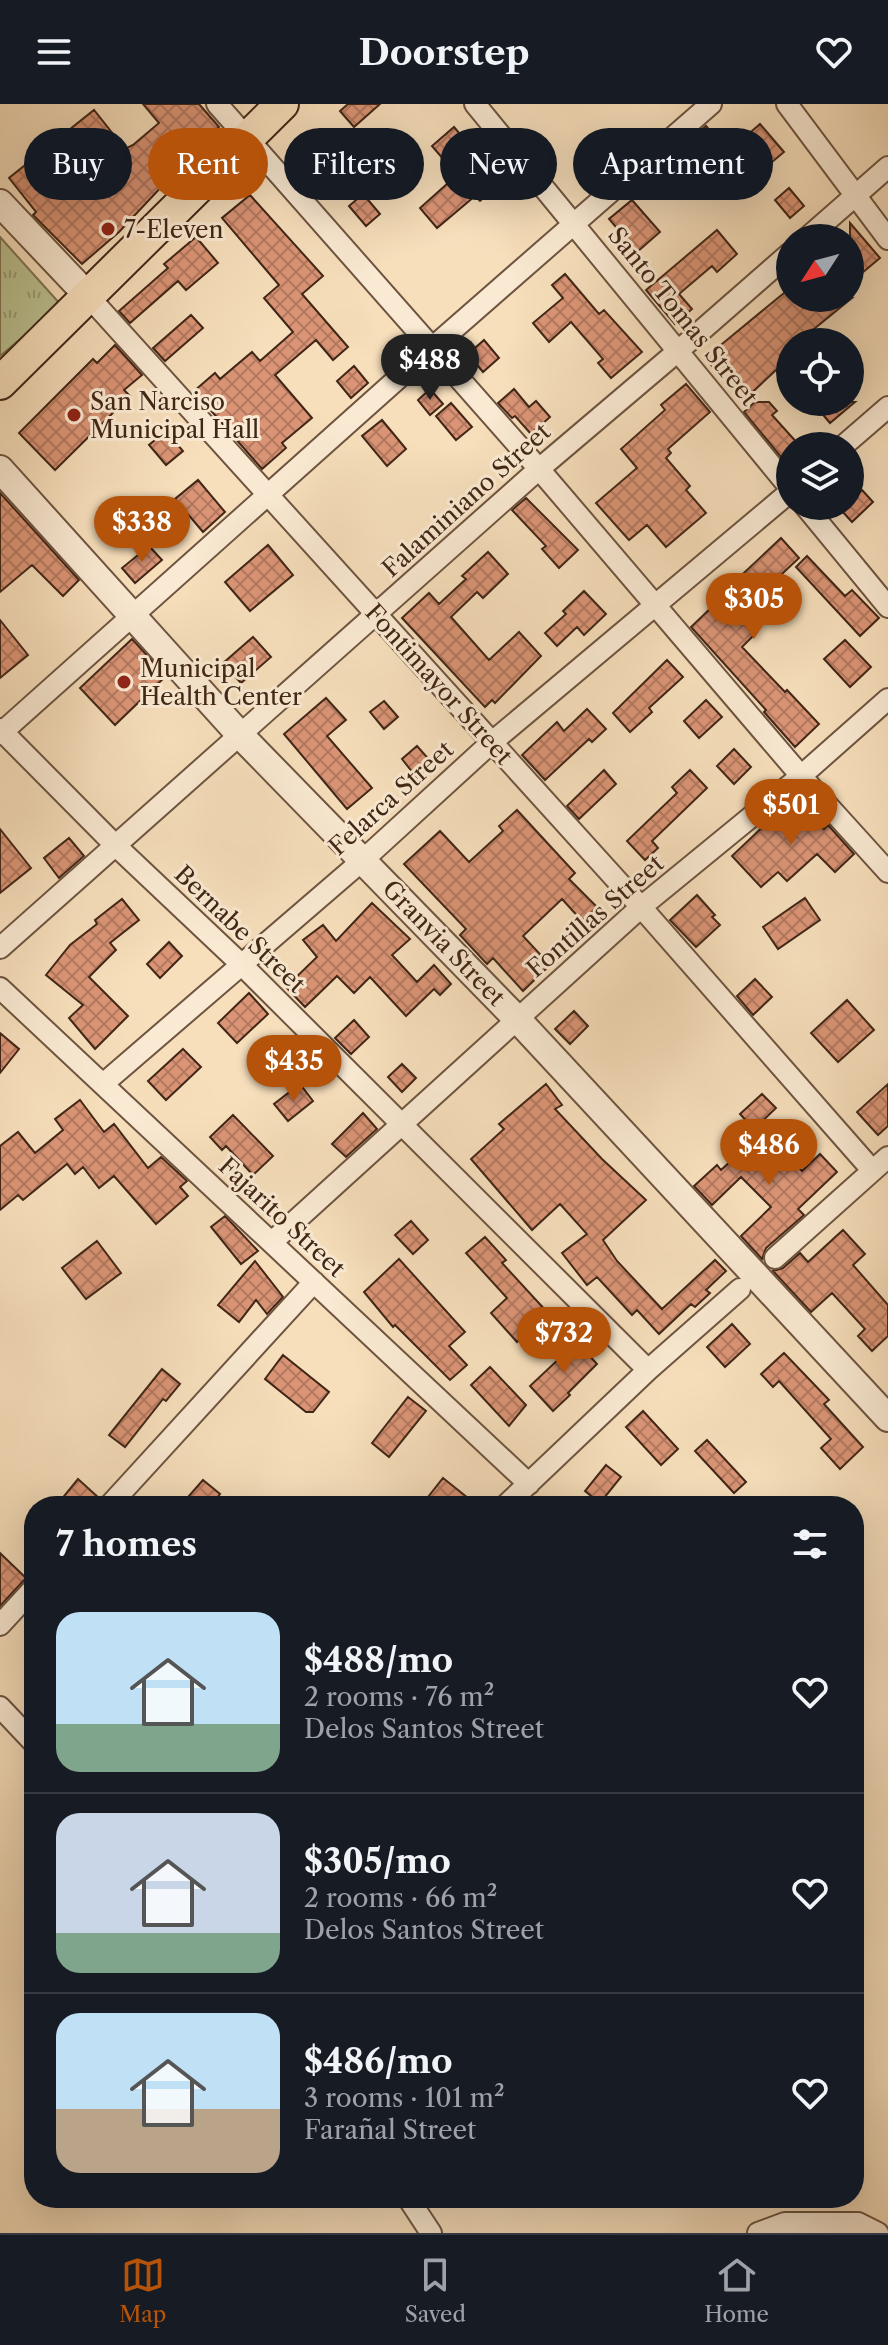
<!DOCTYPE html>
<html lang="en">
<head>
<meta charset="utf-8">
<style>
  body { margin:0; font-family:"Libre Caslon Text",serif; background:#242831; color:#f1f3f6; height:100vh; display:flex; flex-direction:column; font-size:30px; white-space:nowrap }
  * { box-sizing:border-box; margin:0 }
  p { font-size:26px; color:#9ea1a6 }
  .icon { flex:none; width:44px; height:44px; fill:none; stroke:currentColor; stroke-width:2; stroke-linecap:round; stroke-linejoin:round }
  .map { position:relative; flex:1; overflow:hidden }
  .sheet { position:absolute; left:24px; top:1392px; width:840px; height:712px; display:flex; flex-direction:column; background:#171b24; border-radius:32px; box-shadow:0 8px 32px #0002 }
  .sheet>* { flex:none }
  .banner { position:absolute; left:24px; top:24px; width:840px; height:72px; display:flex; gap:16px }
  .needle { width:52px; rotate:234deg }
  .fabs { position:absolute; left:776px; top:120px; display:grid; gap:16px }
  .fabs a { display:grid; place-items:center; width:88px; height:88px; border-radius:50%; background:#171b24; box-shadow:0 8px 32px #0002; font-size:40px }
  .price { position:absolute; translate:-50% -68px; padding:0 18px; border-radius:28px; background:#b45309; color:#fff; font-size:26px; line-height:52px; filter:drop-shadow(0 2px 4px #0008) }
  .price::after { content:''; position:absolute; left:50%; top:48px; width:24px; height:18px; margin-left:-12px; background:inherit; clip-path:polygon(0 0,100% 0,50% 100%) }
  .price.current { background:#222; color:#fff }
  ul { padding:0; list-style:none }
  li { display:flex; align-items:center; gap:24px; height:200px; padding:0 32px }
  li+li { border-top:2px solid #363941 }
  li span { display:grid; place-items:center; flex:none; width:224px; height:160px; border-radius:24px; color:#555 }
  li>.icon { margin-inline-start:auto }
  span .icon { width:96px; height:96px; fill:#fffc; stroke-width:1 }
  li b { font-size:34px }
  h2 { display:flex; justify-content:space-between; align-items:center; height:96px; padding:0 32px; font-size:34px }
  .tag { padding:0 28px; border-radius:36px; background:#171b24; box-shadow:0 8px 32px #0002; font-size:28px; line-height:72px }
  .tag.current { background:#b45309; color:#fff }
  header { display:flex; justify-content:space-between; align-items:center; height:104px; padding:0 32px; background:#171b24; font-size:36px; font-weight:800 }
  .menu { display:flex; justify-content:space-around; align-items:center; height:112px; border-top:2px solid #363941; background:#171b24; font-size:22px; color:#9ea1a6 }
  .menu a { display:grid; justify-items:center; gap:4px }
  .menu .current { color:#b45309 }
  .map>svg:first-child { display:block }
  .park { fill:url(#park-tufts); stroke:#7e7454; stroke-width:2 }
  .building { fill:url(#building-cross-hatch); stroke:#412617; stroke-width:2 }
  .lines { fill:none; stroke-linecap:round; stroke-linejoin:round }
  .minor-casing { stroke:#6e5440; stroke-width:24 }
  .tertiary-casing { stroke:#6e5440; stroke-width:30 }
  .primary-casing { stroke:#412617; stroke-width:36 }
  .minor { stroke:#faead3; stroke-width:20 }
  .tertiary { stroke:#faead3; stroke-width:26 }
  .primary { stroke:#f7dfbc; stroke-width:32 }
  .poi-dot { fill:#8f2418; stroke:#faead3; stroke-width:3 }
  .labels { text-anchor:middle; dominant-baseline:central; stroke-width:6; stroke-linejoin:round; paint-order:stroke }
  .poi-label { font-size:24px; fill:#412617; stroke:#faead3; text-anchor:start }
  .street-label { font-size:24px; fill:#412617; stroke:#faead3 }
</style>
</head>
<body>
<header><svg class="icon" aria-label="menu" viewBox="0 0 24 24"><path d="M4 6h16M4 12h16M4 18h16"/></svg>Doorstep<svg class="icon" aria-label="heart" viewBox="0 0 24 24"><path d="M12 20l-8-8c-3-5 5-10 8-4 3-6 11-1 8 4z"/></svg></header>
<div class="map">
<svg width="888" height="2129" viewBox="0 0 888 2129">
  <defs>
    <pattern id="park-tufts" width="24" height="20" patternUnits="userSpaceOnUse" patternTransform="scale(2)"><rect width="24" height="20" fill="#bbc292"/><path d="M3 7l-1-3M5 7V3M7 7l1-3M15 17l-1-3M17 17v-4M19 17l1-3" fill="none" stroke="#9a9d76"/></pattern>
    <pattern id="building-cross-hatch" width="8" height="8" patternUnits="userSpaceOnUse" patternTransform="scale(2)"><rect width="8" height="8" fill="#db9576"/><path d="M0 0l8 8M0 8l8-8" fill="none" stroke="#b37960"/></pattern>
  </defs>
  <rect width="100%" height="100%" fill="#f7dfbc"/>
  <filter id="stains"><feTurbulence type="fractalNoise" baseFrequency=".0025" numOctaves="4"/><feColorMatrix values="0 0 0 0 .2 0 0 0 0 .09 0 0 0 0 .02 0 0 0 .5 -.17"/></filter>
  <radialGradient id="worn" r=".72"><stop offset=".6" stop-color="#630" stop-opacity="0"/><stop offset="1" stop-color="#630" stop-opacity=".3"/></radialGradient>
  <!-- park -->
  <path class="park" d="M0 133 61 201 0 252Z"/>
  <!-- building -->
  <path class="building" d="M143 0H199L219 23 162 73 166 78 119 128 82 160 33 111 36 108 9 74 94 6 125 45 133 41 159 19Z
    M348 0H380L354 23 340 7Z
    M760 20 784 48 765 64 759 58 723 90 682 42 706 22 728 48Z
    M454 23 489 65 495 61 506 74 480 97 475 92 437 124 420 104 457 71 432 42Z
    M789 84 804 102 790 114 775 96Z
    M363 90 380 110 366 122 349 102Z
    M250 91 323 172 302 190 348 243 333 256 316 236 275 271 312 314 282 339 286 344 262 365 194 287 215 269 220 275 252 248 260 257 293 228 264 194 279 181 222 114Z
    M632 96 660 128 637 148 609 115Z
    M850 119 880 154 850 179Z
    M717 126 737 150 717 168 712 162 679 190 692 205 675 220 646 186Z
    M196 133 218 159 186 186 178 177 130 219 119 207 168 164 164 160Z
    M565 170 599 210 604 206 642 248 611 274 598 259 603 255 571 218 549 238 533 219 563 194 552 181Z
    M790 184V194H852L798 238H790V253L743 297 705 254Z
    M191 211 203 224 165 257 153 244Z
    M484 236 499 254 483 268 468 250Z
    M115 241 142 271 124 286 130 292 55 366 19 329 93 255 97 259Z
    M354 262 368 279 351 294 337 277Z
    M686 280 710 308 668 345 671 349 666 354 690 382 686 386 706 409 666 443 647 421 629 436 596 399 637 364 621 345 665 306 661 301Z
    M430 285 443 300 430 311 418 296Z
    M514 285 529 303 536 297 550 313 531 330 515 312 512 314 498 299Z
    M755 298H769L777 307 772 311 800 342H790V364L744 308Z
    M812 298H855L830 319Z
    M451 299 472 323 456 336 436 312Z
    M382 316 406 345 387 362 362 332Z
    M166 327 183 347 166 361 149 341Z
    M198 376 225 408 203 428 175 395Z
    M862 386 873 398 852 418 841 406 850 402V397Z
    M0 389 79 476 63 492 32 461 0 488Z
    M526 394 578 446 559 464 542 445 546 442 512 406Z
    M781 434 799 454 738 511 755 530 742 543 785 588 787 586 819 620 795 643 764 608 766 606 691 523 715 500 709 493 726 477 730 482Z
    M268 441 293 471 250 507 225 478Z
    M149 442 162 456 135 479 122 464Z
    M488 448 508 470 483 494 477 488 451 513 489 556 519 528 541 552 495 599 492 596 485 603 402 514 429 489 439 500 466 475 462 472Z
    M807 452 845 492 852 486 879 514 860 532 796 463Z
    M584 487 606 510 584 531 577 523 557 542 545 529 566 510 563 507Z
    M0 516 28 551 0 574Z
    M253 533 271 553 241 579 223 559Z
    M132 535 166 572 115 621 80 584Z
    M845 536 871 563 850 583 824 555Z
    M667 556 683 573 649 604 652 608 630 628 613 609Z
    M326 594 346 616 327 632 372 684 347 705 284 630Z
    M706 596 722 613 699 634 684 617Z
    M384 597 398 613 384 625 370 608Z
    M587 605 606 625 592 638 589 635 545 676 522 651 557 618 564 627Z
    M417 642 433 660 417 674 402 655Z
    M734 645 751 663 734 680 717 662Z
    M604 666 616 680 579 715 567 702Z
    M690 666 707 684 652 737 658 744 645 756 627 737 677 689 672 683Z
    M798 697 824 725 828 721 854 750 835 768 817 750 787 777 778 768 761 783 732 752 769 717 772 721Z
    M517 706 575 769 569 775 597 803 582 817 562 795 523 832 550 861 523 887 493 854 487 860 460 831 466 825 404 760 440 727 469 758 503 727 499 722Z
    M0 725 31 764 0 789Z
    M69 734 84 752 59 774 44 754Z
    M697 791 715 811 712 813 720 821 696 843 670 816Z
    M805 794 820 816 778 845 763 823Z
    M122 795 139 816 110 839 116 846 89 873 128 912 95 945 69 914 83 901 46 871 70 841 97 820 95 816Z
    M372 799 410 835 392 851 417 878 434 861 451 880 440 891 434 885 406 912 370 873 354 889 337 872 305 903 286 883 317 853 303 836 323 821 336 837Z
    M169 838 182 852 160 874 147 860Z
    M755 875 772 893 753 911 737 892Z
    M249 889 268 910 237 939 218 919Z
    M847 896 874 926 838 958 811 929Z
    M574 907 588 922 570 940 555 925Z
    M354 916 369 933 351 950 335 934Z
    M0 929 19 945 0 969Z
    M183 945 201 963 166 996 148 977Z
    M402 960 416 974 402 988 388 973Z
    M300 980 313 997 288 1017 274 1000Z
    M546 980 562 1001 555 1005 602 1055 646 1096 603 1136 617 1157 662 1205 715 1156 726 1167 706 1186 710 1189 695 1203 691 1200 659 1230 637 1206 632 1211 597 1173 587 1181 562 1149 587 1130 560 1100 532 1126 471 1055 504 1025 499 1020Z
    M888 980V1022L878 1031 857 1008Z
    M762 990 776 1004 754 1025 740 1010Z
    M80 996 104 1028 114 1020 148 1064 161 1053 187 1077 180 1083 188 1092 156 1120 114 1072 99 1084 83 1063 75 1070 67 1060 23 1096 18 1091 0 1106V1042L18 1028 35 1049 63 1026 55 1015Z
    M363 1009 377 1025 346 1053 332 1040Z
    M233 1011 273 1052 253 1071 226 1042 222 1046 210 1033Z
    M765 1026 802 1067 820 1050 837 1068 798 1105 804 1111 766 1144 762 1155 741 1132 771 1103 741 1073 712 1101 694 1082 717 1061 721 1066Z
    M225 1112 258 1147 241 1160 211 1123Z
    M411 1117 428 1136 413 1150 395 1131Z
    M843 1126 865 1150 853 1161 888 1201V1232L872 1247 858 1232 865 1225 832 1189 811 1208 773 1167 783 1164 800 1149 808 1158Z
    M485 1133 506 1156 502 1159 548 1209 517 1238 491 1209 507 1194 466 1149Z
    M97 1137 121 1169 86 1195 62 1164Z
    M399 1155 465 1228 449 1242 467 1261 450 1276 395 1221 393 1223 364 1188Z
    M255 1157 283 1193 267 1210 256 1196 239 1218 218 1201Z
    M732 1220 750 1240 725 1263 707 1243Z
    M575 1236 597 1260 568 1289 570 1291 553 1307 530 1282 562 1252 559 1250Z
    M784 1249 829 1296 824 1300 863 1343 840 1365 821 1344 831 1335 779 1277 773 1283 761 1270Z
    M283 1251 329 1288 313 1308H306L265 1275Z
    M490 1263 526 1301 509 1322 471 1281Z
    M162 1265 180 1280 166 1297 163 1295 125 1343 109 1331Z
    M408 1293 426 1307 389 1353 372 1339Z
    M643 1307 678 1345 661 1361 626 1323Z
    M707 1336 746 1378 734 1389 695 1347Z
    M606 1361 621 1373 600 1399 585 1387Z
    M443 1374 478 1402H421Z
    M78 1375 99 1394 92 1402H56Z
    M203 1376 220 1390 211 1402H201L189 1392Z
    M0 1449 26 1474 0 1502Z"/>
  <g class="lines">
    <defs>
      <path id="minor" d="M217 0 539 365 801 672 888 768
        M475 0 790 384
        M787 0 888 135
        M807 134 888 63
        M89 193 641 803 872 1066
        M843 342 888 303
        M805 402 888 503
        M0 625 115 741 242 861 648 1266
        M0 630 432 244 711 0
        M0 844 539 365 678 247 790 149
        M0 884 529 1380
        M103 980 363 756 491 639 790 388
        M272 1138 641 803 801 672 888 595
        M775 1154 888 1053
        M109 1402 314 1178
        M505 1402 648 1266 740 1185
        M0 1521 34 1484
        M0 1603 34 1639
        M408 2094 431 2129
        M758 2129 785 2119H858L878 2129"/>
      <path id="tertiary" d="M0 99 89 193
        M0 365 241 632 518 916 888 1314"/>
      <path id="primary" d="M0 279 282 0"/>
    </defs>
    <!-- minor casing -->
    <use href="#minor" class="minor-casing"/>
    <!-- tertiary casing -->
    <use href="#tertiary" class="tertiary-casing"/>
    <!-- primary casing -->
    <use href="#primary" class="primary-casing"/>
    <!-- minor -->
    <use href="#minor" class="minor"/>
    <!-- tertiary -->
    <use href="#tertiary" class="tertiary"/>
    <!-- primary -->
    <use href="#primary" class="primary"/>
  </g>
  <!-- markers -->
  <g class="poi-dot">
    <circle cx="108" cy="125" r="8"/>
    <circle cx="74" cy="311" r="8"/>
    <circle cx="124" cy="578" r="8"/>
  </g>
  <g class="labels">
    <!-- poi labels -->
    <g class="poi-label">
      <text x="124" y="125">7-Eleven</text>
      <text x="90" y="297">San Narciso<tspan x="90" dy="28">Municipal Hall</tspan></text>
      <text x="140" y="564">Municipal<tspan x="140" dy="28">Health Center</tspan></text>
    </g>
    <!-- street labels -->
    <g class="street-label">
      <text transform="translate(683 212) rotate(51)">Santo Tomas Street</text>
      <text transform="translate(466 396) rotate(-42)">Falaminiano Street</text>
      <text transform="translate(439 580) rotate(48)">Fontimayor Street</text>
      <text transform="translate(391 694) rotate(-42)">Felarca Street</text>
      <text transform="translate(595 812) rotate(-41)">Fontillas Street</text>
      <text transform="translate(240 825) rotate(44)">Bernabe Street</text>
      <text transform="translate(444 839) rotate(46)">Granvia Street</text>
      <text transform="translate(282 1113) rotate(43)">Fajarito Street</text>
    </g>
  </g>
  <rect width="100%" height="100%" filter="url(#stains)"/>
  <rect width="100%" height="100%" fill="url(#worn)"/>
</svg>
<div class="fabs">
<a><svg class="needle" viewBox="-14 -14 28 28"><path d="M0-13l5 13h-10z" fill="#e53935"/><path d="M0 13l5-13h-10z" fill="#9ea1a6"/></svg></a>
<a><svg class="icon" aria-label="locate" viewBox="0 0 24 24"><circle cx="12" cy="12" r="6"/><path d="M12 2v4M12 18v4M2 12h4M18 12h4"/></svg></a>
<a><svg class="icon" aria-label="layers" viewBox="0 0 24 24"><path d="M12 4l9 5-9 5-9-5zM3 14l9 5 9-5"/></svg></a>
</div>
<b class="price current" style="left:430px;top:298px">$488</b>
<b class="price" style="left:142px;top:460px">$338</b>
<b class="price" style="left:754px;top:537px">$305</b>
<b class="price" style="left:791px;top:743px">$501</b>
<b class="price" style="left:294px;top:999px">$435</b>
<b class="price" style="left:769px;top:1083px">$486</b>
<b class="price" style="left:564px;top:1271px">$732</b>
<div class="banner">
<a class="tag">Buy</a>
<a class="tag current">Rent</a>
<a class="tag">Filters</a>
<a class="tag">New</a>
<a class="tag">Apartment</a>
</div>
<section class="sheet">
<h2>7 homes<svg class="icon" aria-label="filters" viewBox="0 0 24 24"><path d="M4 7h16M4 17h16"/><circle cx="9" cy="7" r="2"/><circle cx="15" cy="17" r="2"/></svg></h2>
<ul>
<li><span style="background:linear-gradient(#bfe0f5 70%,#7fa58c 0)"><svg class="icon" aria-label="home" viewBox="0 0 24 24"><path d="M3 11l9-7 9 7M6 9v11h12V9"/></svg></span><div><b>$488/mo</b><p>2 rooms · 76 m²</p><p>Delos Santos Street</p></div><svg class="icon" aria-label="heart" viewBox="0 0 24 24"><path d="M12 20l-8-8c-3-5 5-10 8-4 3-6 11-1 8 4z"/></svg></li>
<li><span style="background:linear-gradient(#c9d6e8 75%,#7fa58c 0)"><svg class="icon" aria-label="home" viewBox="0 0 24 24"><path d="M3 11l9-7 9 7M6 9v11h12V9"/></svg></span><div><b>$305/mo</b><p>2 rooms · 66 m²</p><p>Delos Santos Street</p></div><svg class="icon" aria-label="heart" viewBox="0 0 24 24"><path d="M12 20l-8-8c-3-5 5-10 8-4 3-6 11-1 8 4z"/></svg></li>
<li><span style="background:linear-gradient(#bfe0f5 60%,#b9a48a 0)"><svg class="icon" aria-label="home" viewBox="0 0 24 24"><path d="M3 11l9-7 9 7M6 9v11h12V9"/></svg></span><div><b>$486/mo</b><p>3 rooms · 101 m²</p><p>Farañal Street</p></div><svg class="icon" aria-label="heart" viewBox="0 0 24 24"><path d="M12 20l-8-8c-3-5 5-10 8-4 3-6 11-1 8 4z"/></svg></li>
</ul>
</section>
</div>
<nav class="menu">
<a class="current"><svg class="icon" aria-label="map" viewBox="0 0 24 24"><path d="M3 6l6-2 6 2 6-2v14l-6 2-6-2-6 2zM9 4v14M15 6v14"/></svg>Map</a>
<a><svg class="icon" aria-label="saved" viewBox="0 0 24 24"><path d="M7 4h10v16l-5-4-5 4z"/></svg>Saved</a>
<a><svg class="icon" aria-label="home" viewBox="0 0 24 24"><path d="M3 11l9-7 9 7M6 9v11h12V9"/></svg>Home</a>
</nav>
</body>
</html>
